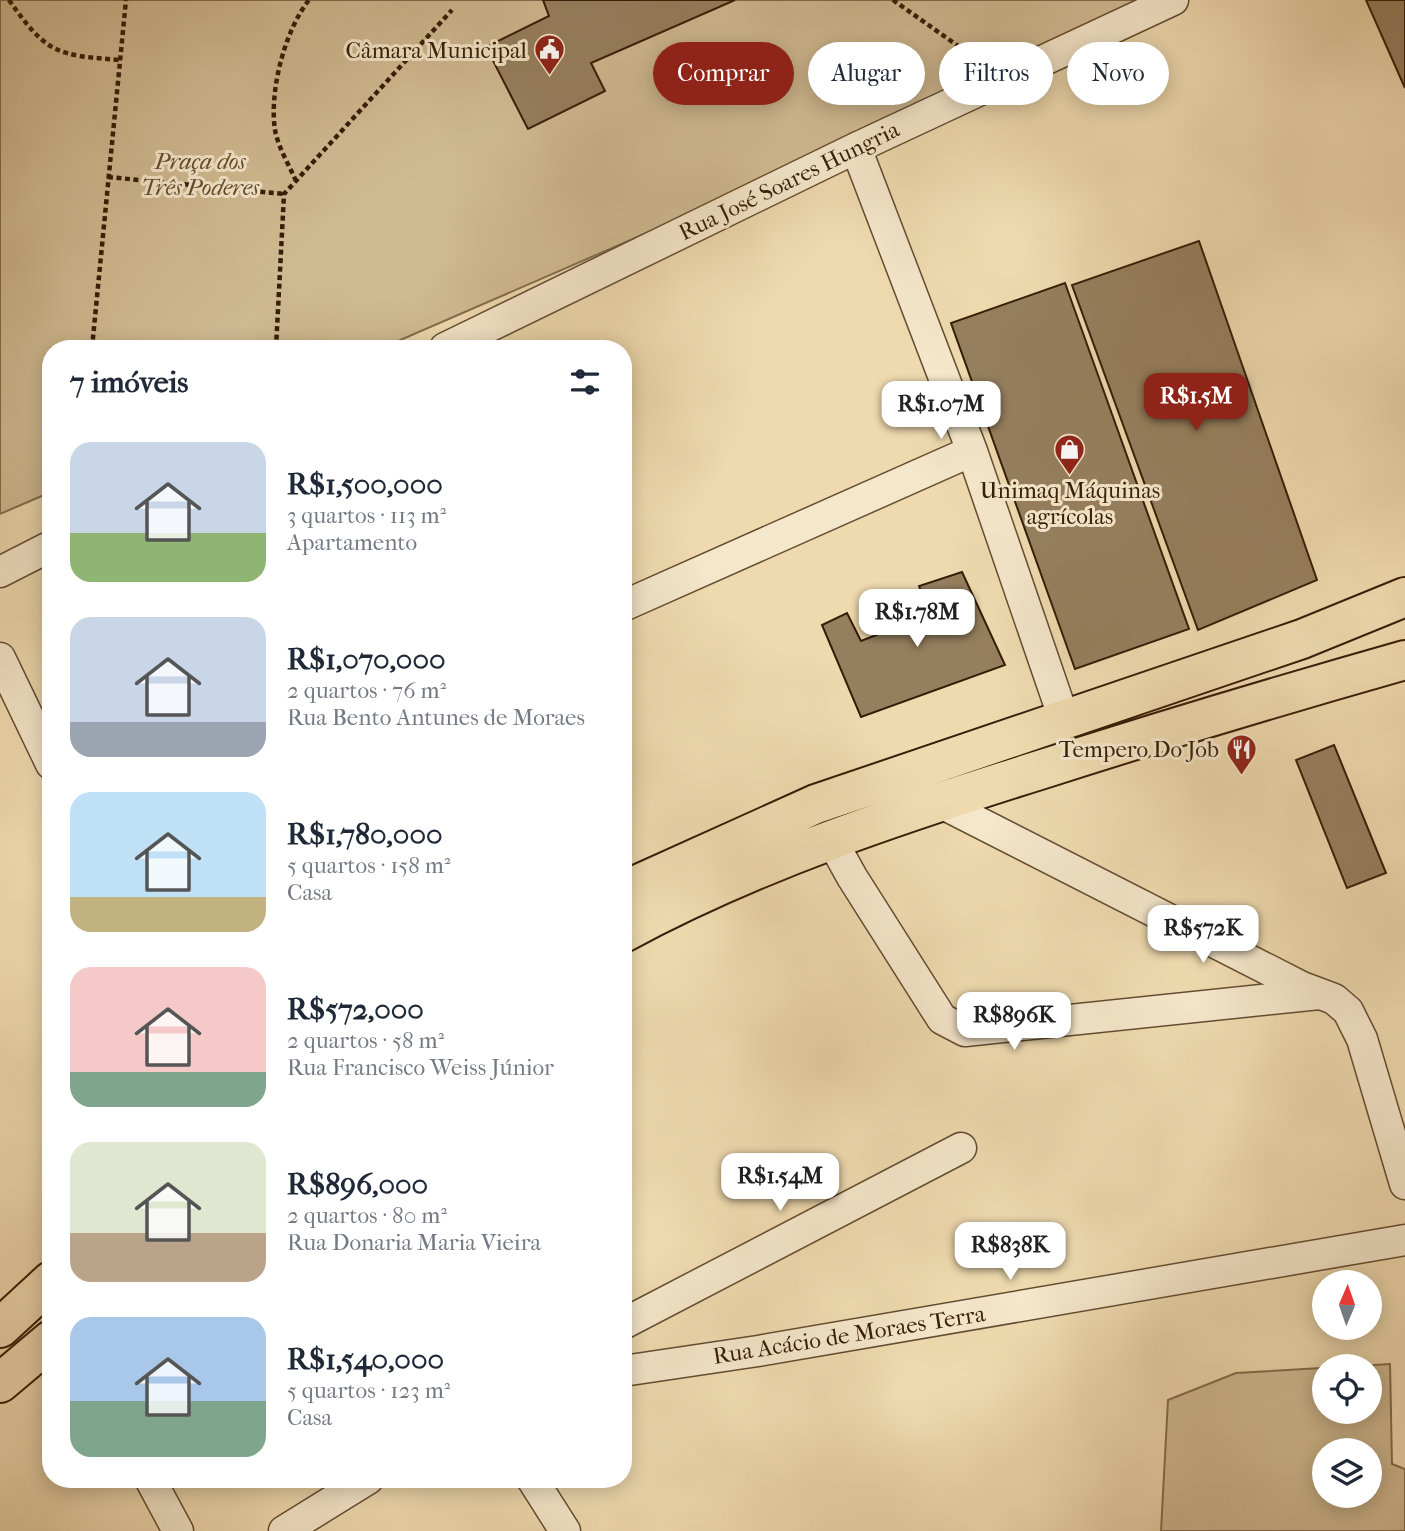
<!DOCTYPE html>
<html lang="pt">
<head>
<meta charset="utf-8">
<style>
  body { margin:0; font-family:"IM FELL French Canon",serif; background:#f2f2f3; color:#1f2937; height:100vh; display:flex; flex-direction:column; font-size:26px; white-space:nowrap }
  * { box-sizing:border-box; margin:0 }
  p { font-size:23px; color:#747a83 }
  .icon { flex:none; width:38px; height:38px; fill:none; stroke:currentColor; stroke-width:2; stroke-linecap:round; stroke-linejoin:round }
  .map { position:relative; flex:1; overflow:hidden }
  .drawer { position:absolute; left:42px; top:340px; width:590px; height:1148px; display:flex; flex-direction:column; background:#fff; border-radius:28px; box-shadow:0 4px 18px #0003 }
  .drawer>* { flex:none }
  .guide { position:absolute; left:653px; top:42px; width:646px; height:63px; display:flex; gap:14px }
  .needle { width:46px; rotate:2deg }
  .tools { position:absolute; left:1312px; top:1270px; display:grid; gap:14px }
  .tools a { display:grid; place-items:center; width:70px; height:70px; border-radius:50%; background:#fff; box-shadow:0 4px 18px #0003; font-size:35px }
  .price { position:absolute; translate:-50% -60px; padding:0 16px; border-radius:14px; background:#fff; color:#222; font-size:23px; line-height:46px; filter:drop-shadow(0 2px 4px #0008) }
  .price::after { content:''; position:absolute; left:50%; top:42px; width:21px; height:16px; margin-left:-10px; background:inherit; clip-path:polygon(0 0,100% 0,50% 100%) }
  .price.active { background:#8f2418; color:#fff }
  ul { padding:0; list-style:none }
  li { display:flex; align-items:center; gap:21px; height:175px; padding:0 28px }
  li span { display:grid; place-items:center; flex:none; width:196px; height:140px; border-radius:21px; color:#555 }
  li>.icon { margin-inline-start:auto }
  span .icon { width:84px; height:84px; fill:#fffc; stroke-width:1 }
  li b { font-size:30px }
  h2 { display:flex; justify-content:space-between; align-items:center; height:84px; padding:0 28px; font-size:30px }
  .pill { padding:0 24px; border-radius:32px; background:#fff; box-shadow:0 4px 18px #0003; font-size:24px; line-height:63px }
  .pill.active { background:#8f2418; color:#fff }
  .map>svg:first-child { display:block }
  .green { fill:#d0ba92; stroke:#836c4c; stroke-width:2; fill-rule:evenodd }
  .building { fill:#967f5e; stroke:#361d07; stroke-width:2 }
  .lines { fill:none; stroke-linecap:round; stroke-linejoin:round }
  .minor-casing { stroke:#644c31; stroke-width:33 }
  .major-casing { stroke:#361d07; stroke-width:42 }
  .path { stroke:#361d07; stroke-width:4.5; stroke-dasharray:5 3.5; stroke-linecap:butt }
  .minor { stroke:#f5e7cb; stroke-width:30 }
  .major { stroke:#efdaaf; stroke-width:38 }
  .labels { text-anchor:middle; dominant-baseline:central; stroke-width:6; stroke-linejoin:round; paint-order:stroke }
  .poi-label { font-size:23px; fill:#361d07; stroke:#f5e7cb; text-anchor:end }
  .park-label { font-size:23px; font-style:italic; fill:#644c31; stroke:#f5e7cb }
  .street-label { font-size:23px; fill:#361d07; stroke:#f5e7cb }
</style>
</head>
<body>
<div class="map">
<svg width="1405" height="1531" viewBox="0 0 1405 1531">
  <rect width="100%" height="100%" fill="#efdaaf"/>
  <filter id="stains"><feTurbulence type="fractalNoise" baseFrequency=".00286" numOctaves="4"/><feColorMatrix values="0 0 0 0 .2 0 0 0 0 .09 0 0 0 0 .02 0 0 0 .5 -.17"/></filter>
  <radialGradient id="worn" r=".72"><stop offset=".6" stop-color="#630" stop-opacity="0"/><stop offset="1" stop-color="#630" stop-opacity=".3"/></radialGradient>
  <!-- green -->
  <path class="green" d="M0 0H1157L1008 76 382 348H51V492L0 514Z
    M1390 1364 1392 1464 1405 1469V1531H1161L1168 1400 1236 1373ZM1325 1367H1370V1412H1325ZM1325 1451H1370V1496H1325Z"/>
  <!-- building -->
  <path class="building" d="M543 0H735L591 63 605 91 528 129 486 47 549 16Z
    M1366 0H1405V88Z
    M1199 241 1317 580 1198 630 1072 285Z
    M1065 283 1189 629 1075 669 951 323Z
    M962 572 1005 665 861 717 822 625 847 613 861 641 930 614 919 586Z
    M1334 745 1386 873 1347 888 1296 760Z"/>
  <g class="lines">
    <defs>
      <path id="minor" d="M856 148 972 451 1064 719
        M445 348 856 148 1173 0
        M0 572 51 546
        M623 606 972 451
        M0 658 51 764
        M937 801 1302 987 1334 999 1348 1011 1362 1039 1405 1184
        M832 841 852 877 942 1019 965 1031 1319 994
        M623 1324 961 1148
        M623 1371 758 1351 1405 1240
        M150 1479 178 1531
        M532 1479 565 1531
        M284 1531 368 1479"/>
      <path id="major" d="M623 891 816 804 1302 639 1405 597
        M623 933C756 861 902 813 1046 768 1165 730 1285 694 1405 660
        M0 1328 51 1281
        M0 1383 51 1340"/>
    </defs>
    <!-- minor casing -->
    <use href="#minor" class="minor-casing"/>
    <!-- major casing -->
    <use href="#major" class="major-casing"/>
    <!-- path -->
    <path class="path" d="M9 0C47 54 56 55 120 60
      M893 0 978 60
      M108 177 284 194
      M296 181C289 165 278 147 275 130 269 91 285 30 309 0
      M92 348 126 0
      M276 348 284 194 452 10"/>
    <!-- minor -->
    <use href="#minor" class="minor"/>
    <!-- major -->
    <use href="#major" class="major"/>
  </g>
  <!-- icons -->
  <defs>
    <symbol id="civic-pin" viewBox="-11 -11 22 30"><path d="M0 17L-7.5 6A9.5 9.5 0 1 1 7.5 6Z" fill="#8f2418" stroke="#f5e7cb"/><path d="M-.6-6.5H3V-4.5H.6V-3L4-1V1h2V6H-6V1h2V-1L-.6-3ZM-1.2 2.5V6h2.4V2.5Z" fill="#fff"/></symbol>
    <symbol id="shop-pin" viewBox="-11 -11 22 30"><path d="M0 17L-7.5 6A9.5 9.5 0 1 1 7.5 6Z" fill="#8f2418" stroke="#f5e7cb"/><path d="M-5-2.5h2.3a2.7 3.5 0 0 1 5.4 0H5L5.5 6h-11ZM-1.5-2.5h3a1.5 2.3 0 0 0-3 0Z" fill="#fff"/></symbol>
    <symbol id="restaurant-pin" viewBox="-11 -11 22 30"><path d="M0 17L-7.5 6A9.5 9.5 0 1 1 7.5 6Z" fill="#8f2418" stroke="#f5e7cb"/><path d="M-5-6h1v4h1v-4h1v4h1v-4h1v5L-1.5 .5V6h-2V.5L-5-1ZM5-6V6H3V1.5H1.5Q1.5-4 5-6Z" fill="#fff"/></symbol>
  </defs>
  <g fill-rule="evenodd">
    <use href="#civic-pin" x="532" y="32" width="35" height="47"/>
    <use href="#shop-pin" x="1052" y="432" width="35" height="47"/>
    <use href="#restaurant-pin" x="1224" y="732" width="35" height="47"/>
  </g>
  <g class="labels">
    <!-- poi labels -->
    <g class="poi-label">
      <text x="527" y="50">Câmara Municipal</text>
      <text x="1070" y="490" text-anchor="middle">Unimaq Máquinas<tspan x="1070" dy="26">agrícolas</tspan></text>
      <text x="1219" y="749">Tempero Do Job</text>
    </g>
    <!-- park labels -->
    <g class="park-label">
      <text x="200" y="161">Praça dos<tspan x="200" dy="26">Três Poderes</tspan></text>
    </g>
    <!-- street labels -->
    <g class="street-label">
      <text transform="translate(789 181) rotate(-26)">Rua José Soares Hungria</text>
      <text transform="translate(849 1335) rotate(-9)">Rua Acácio de Moraes Terra</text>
    </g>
  </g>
  <rect width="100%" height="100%" filter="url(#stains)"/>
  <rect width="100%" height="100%" fill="url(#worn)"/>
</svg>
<div class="tools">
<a><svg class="needle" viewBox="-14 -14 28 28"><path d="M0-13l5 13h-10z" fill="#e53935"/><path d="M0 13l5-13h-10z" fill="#747a83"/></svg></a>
<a><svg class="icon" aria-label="locate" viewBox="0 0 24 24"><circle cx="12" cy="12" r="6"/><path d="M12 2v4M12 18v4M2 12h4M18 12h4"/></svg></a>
<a><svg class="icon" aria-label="layers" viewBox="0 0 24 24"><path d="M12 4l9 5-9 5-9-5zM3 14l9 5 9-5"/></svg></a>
</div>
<b class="price active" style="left:1196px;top:433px">R$1.5M</b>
<b class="price" style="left:941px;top:441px">R$1.07M</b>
<b class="price" style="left:917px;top:649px">R$1.78M</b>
<b class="price" style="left:1203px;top:965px">R$572K</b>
<b class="price" style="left:1014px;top:1052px">R$896K</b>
<b class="price" style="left:780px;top:1213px">R$1.54M</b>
<b class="price" style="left:1010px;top:1282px">R$838K</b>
<div class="guide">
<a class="pill active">Comprar</a>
<a class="pill">Alugar</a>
<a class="pill">Filtros</a>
<a class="pill">Novo</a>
</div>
<section class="drawer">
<h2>7 imóveis<svg class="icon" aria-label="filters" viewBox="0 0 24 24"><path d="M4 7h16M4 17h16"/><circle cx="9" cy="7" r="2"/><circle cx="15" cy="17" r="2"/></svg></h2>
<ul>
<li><span style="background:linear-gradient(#c9d6e8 65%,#8fb573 0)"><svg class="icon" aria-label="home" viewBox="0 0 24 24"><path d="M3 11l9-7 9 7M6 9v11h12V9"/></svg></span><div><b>R$1,500,000</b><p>3 quartos · 113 m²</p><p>Apartamento</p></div></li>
<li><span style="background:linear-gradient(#c9d6e8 75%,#9aa5b1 0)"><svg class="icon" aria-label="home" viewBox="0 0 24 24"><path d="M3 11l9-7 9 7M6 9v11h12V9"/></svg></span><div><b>R$1,070,000</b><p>2 quartos · 76 m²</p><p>Rua Bento Antunes de Moraes</p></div></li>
<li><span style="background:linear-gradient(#bfe0f5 75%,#c2b280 0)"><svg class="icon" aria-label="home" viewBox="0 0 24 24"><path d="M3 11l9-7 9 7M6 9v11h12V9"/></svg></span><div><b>R$1,780,000</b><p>5 quartos · 158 m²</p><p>Casa</p></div></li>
<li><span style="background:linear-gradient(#f6c9c9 75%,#7fa58c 0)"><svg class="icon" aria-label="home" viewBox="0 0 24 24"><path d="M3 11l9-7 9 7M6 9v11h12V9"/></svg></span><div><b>R$572,000</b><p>2 quartos · 58 m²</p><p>Rua Francisco Weiss Júnior</p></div></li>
<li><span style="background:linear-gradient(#dfe7d0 65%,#b9a48a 0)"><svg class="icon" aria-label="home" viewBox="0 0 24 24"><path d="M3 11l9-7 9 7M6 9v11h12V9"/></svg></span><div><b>R$896,000</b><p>2 quartos · 80 m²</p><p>Rua Donaria Maria Vieira</p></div></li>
<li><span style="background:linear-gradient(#a9c7e8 60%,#7fa58c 0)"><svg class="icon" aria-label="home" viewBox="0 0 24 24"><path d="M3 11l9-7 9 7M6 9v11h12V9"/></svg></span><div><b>R$1,540,000</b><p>5 quartos · 123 m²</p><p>Casa</p></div></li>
</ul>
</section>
</div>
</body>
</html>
